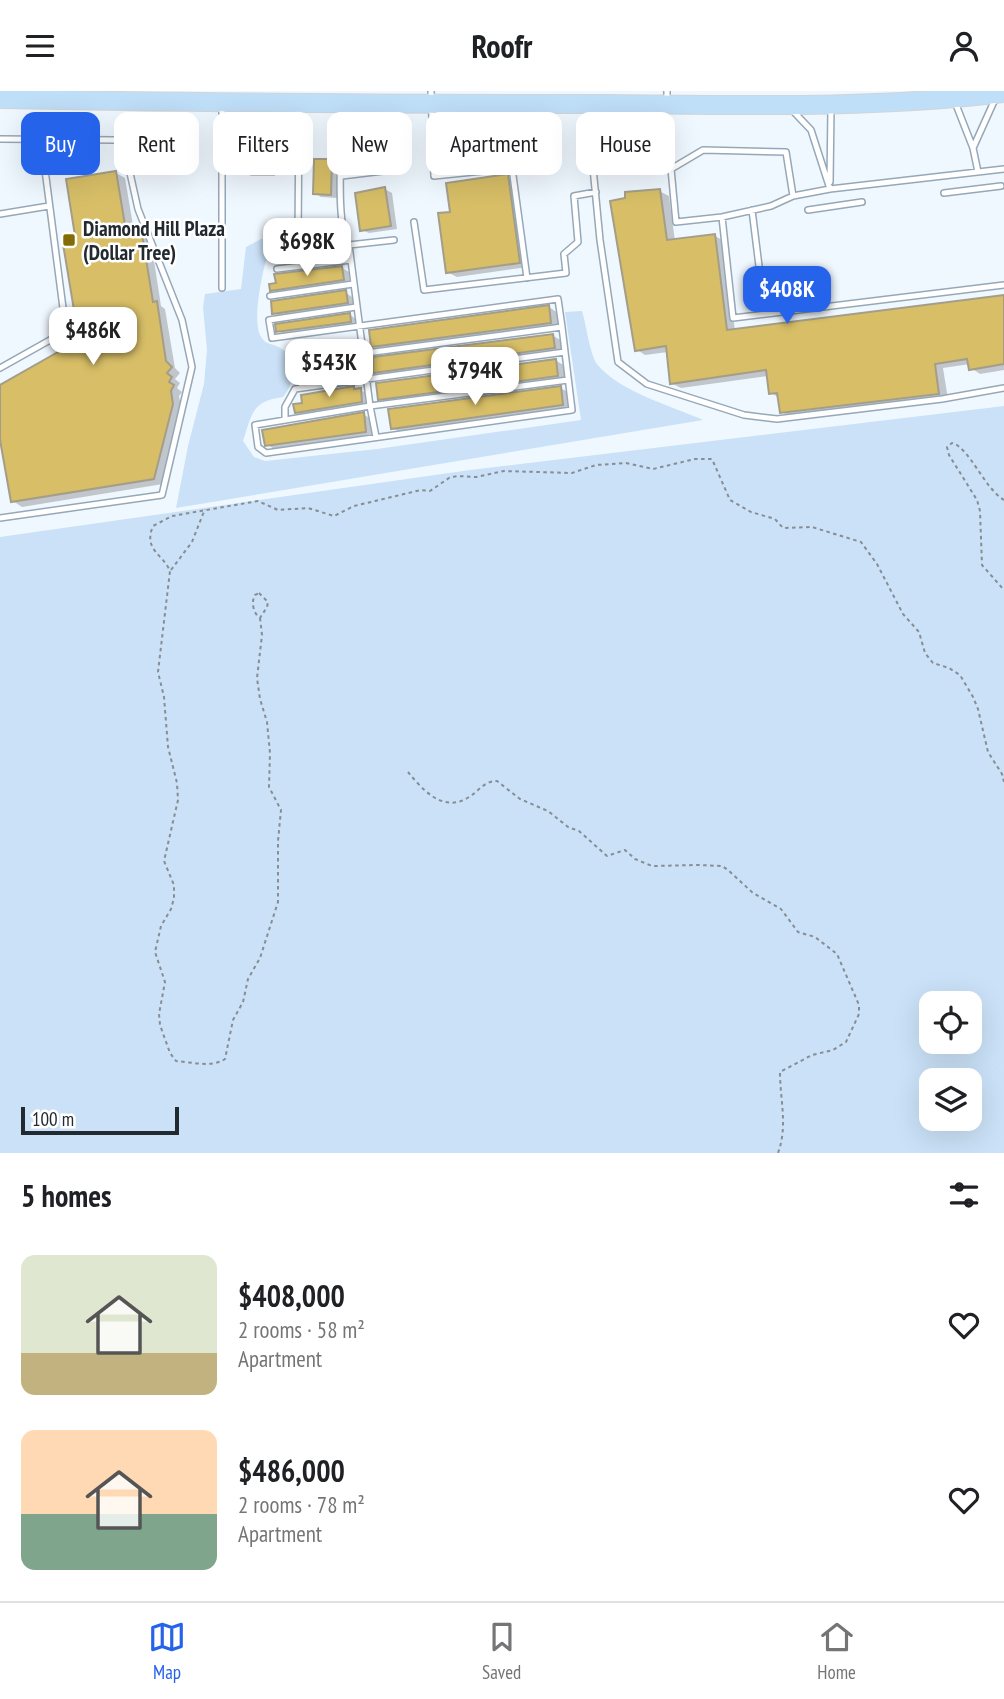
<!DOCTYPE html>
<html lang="en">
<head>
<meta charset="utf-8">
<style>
  body { margin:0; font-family:"PT Sans Narrow",sans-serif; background:#f6f6f6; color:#202124; height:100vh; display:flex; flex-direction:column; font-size:26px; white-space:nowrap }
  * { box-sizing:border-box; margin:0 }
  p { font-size:23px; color:#757577 }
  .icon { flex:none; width:38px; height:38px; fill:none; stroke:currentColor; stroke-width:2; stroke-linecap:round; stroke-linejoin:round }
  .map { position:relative; height:1062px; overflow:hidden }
  .drawer { display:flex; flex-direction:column; background:#fff; flex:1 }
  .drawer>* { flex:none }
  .hud { position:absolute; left:21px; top:21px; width:962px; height:63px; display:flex; gap:14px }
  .buttons { position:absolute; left:919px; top:900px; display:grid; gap:14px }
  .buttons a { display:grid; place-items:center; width:63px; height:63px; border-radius:14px; background:#fff; box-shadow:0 7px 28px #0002; font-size:35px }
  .scale { position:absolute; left:21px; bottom:18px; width:158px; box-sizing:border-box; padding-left:7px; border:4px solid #22292f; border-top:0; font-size:19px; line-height:24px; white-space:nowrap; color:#22292f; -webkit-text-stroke:5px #fff; paint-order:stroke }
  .price { position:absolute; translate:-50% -60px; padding:0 16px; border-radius:14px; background:#fff; color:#222; font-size:23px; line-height:46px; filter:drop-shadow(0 2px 4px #0008) }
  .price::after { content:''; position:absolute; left:50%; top:42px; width:21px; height:16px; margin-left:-10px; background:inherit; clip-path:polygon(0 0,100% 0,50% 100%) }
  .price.current { background:#2563eb; color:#fff }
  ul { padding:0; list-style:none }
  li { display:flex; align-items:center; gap:21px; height:175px; padding:0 21px }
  li span { display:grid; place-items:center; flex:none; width:196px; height:140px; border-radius:14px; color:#555 }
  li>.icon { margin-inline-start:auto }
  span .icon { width:84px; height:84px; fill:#fffc; stroke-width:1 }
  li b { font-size:30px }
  h2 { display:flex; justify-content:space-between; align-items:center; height:84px; padding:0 21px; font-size:30px }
  .tag { padding:0 24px; border-radius:14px; background:#fff; box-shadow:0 7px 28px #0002; font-size:24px; line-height:63px }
  .tag.current { background:#2563eb; color:#fff }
  header { display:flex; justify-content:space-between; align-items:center; height:91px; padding:0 21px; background:#fff; font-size:32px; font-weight:600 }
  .menu { display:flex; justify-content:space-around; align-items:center; height:98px; border-top:2px solid #e0e0e0; background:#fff; font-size:19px; color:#757577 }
  .menu a { display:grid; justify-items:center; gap:4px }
  .menu .current { color:#2563eb }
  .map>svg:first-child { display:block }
  .green { fill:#cae1f7; fill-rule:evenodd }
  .shadow { fill:#0003 }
  .building { fill:#d7be67; stroke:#a49e89; stroke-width:2 }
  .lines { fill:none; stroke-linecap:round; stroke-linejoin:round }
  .service-casing { stroke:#96a8b8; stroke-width:8 }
  .primary-casing { stroke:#d3d4d5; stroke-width:20 }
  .path { stroke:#868e94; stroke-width:2; stroke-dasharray:3.5 3.5; stroke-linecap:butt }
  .service { stroke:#fff; stroke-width:5 }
  .primary { stroke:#bfdef8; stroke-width:18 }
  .poi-dot { fill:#836c08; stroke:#fff; stroke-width:2.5 }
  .labels { text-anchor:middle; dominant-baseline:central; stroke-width:5; stroke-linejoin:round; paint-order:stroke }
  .poi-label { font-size:21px; font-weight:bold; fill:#22292f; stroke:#fff; text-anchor:start }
</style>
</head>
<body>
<header><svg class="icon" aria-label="menu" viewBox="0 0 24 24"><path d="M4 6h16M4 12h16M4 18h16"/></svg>Roofr<svg class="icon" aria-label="person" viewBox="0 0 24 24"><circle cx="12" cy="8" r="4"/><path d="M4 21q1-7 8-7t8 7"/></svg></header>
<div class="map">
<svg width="1004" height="1062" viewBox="0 0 1004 1062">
  <rect width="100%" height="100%" fill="#f0f8ff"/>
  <!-- green -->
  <path class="green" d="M261 148H276C274 157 268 164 265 173 261 189 253 229 260 244 265 255 274 252 282 258 300 269 294 293 283 306 251 310 252 324 243 350L254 366 265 370 377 358 581 329 565 221 582 220C586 233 590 263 597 273 618 300 672 315 703 329L176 417 188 355 204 293 207 259 203 216 205 203 241 198 246 156Z
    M1004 315V1062H0V446L470 379ZM931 912H970V950H931ZM931 989H970V1027H931Z"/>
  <!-- shadow -->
  <path class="shadow" d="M266 48 272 51 275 85H251L245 81 250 64Z
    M331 70 338 73 337 107 321 106 315 102Z
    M116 82 125 87 135 146 141 145 151 150 161 215 165 218 175 277 180 282 175 288 180 292 177 297 182 301 179 305 182 319 163 393 22 416 13 410 4 354 0 355V296L81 250 78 152Z
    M507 85 516 91 528 176 457 186 447 181Z
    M385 98 392 102 397 138 369 142 362 139Z
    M659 100 669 105 675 150 715 145 724 150 735 240 1004 205V279L980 283 971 277 970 273 943 277 948 308 791 326 782 321 780 307 771 302 768 285 681 297 671 292 668 261 645 264 636 258Z
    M342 177 349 181 350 192 278 202 272 199Z
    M346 202 352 206 354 215 281 226 274 222Z
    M549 216 558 222 560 236 382 260 373 255Z
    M350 224 356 228 357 234 285 244 278 240Z
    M552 244 562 250 563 262 384 286 375 281Z
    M555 269 565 275 567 290 389 313 380 308Z
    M350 273 357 277 358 288 317 294 310 290Z
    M353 297 367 302 368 314 303 325 296 321Z
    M560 297 570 302 572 318 402 342 392 337Z
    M363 323 373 329 375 345 276 359 266 353Z"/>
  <!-- building -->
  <path class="building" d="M248 46H266L269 82H243V62H248Z
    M314 68H332L331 104 313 103Z
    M116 80 127 146 142 143 153 211 157 210 166 270 172 276 167 282 172 286 169 291 174 294 171 300 173 313 154 388 11 411 0 349V294L79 249 63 153 76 151 66 88Z
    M508 83 520 172 446 182 438 122 450 121 446 92Z
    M385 96 391 135 360 140 355 102Z
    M660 98 667 149 715 143 727 239 1004 204V273L969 279 967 268 935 273 939 303 780 322 777 302 769 303 766 279 670 293 666 255 635 260 610 110 625 107V101Z
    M342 175 344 189 270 200 269 193 276 192 274 183Z
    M346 199 348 212 272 223 271 210Z
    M549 214 551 232 371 256 369 239Z
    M350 222 351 231 276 241 275 233Z
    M553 243 555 257 373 282V266Z
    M556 268 558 285 378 309 376 292Z
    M351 272 352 285 309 291 307 277Z
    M354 295V298L361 297 362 311 295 322 293 313 302 312 301 304Z
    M561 295 563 314 391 338 388 318Z
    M364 321 366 341 265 355 262 339Z"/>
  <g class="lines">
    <defs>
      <path id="service" d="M431 0 434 85 512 77 527 187
        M667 11V0
        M955 11 973 57 978 81
        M222 15V197
        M587 15 600 149 618 271 647 293 744 324 777 328 942 308 1004 297
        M341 16C343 45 334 134 349 154L394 149
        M792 19 811 39 830 98
        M0 48 115 49 124 55 138 118 182 229 192 276 162 404 0 427
        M509 50 512 77
        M973 57 996 6
        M342 85 383 80
        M830 91 831 17
        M944 102 1001 95
        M793 105 786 61 703 59 671 78 676 131 722 126 771 115 793 105 830 98 1004 78
        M752 119 765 223
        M808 119 862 111
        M0 123 49 115
        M722 126 733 227 1004 194
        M414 131 424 199 566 182 564 163 578 151 574 105 596 101
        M298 149 299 15
        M349 154 370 315 568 289
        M277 178 351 169
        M270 205 353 193
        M356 216 269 229 272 247 558 208 562 236
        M0 277 66 240 41 48
        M302 297 299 271 562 236 572 319 266 362 258 356 255 334 370 315 376 346
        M285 329V316L295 298 565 261"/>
      <path id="primary" d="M0 8C203 12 405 13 608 13 740 14 873 18 1004 2"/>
    </defs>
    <!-- service casing -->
    <use href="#service" class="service-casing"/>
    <!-- primary casing -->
    <use href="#primary" class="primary-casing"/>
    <!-- path -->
    <path class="path" d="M1004 409C984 397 969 356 952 352L947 356 949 364 977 409 980 420 982 474 1004 499
      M171 479 192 451 205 418
      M259 502 268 511 267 516 260 527C253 522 251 511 255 504Z
      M260 527 262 544 257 587 260 608 267 631 270 662 269 696 281 719 278 750V811L260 867 248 888 243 911 233 929 225 968C212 977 191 971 176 970L170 962 160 934 159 923 165 891 155 861 161 835 171 818 174 807V794L164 770 178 709 177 692 168 656 164 606 158 581 170 480C163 463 143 459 153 435L172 425 258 410 278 419 308 417 334 425 354 415 375 410 421 399 430 400 449 387 457 385 476 386 504 380 572 382 596 374 626 372 653 378 695 368H712L730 409 751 421 775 428 783 437 812 436 861 451 877 473 903 523 919 541 925 562 933 572 949 577 960 584 973 606 978 618 988 661 1002 683 1004 691
      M408 681C422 698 443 723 469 706 479 700 484 690 497 690L520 708 548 720 568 736 579 740 607 765 625 759 635 768 652 775 698 774 722 775 728 779 753 802 781 818 798 841 815 846 837 863 859 914V923L846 951 833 959 812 964 780 981C780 1009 788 1035 778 1062"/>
    <!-- service -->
    <use href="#service" class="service"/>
    <!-- primary -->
    <use href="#primary" class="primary"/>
  </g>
  <!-- markers -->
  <rect class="poi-dot" x="62" y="142" width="14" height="14" rx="3.5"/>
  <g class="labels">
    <!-- poi labels -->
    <g class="poi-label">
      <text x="83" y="137">Diamond Hill Plaza<tspan x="83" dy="24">(Dollar Tree)</tspan></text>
    </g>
  </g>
</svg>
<div class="buttons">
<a><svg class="icon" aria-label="locate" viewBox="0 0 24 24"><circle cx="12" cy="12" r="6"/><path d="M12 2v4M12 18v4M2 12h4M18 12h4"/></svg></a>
<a><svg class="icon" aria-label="layers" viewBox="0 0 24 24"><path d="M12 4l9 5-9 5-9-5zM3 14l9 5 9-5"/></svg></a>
</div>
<div class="scale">100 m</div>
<b class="price" style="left:307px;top:187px">$698K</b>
<b class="price current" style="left:787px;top:235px">$408K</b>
<b class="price" style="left:93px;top:276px">$486K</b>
<b class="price" style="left:329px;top:308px">$543K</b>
<b class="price" style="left:475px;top:316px">$794K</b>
<div class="hud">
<a class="tag current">Buy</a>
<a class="tag">Rent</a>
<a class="tag">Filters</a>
<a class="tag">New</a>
<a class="tag">Apartment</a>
<a class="tag">House</a>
</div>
</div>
<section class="drawer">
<h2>5 homes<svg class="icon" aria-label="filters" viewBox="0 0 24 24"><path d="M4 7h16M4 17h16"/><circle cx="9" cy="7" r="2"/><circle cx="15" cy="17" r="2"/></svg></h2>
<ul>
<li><span style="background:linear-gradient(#dfe7d0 70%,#c2b280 0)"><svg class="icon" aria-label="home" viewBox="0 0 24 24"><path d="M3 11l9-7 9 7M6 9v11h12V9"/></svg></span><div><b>$408,000</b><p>2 rooms · 58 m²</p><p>Apartment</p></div><svg class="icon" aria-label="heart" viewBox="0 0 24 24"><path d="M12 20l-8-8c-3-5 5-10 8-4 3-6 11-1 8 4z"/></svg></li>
<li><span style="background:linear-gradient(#ffd9b3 60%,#7fa58c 0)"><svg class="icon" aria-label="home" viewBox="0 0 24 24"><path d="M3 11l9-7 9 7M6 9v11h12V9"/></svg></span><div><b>$486,000</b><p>2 rooms · 78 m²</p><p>Apartment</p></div><svg class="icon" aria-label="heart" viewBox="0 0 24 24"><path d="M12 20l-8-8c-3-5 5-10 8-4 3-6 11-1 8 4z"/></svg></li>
</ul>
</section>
<nav class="menu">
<a class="current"><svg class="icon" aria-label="map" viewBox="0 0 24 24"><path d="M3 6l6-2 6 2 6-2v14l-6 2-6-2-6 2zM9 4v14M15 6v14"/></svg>Map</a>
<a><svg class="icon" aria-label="saved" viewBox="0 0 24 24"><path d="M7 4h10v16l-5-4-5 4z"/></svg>Saved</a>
<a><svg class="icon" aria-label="home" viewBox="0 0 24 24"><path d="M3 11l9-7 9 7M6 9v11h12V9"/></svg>Home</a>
</nav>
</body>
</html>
